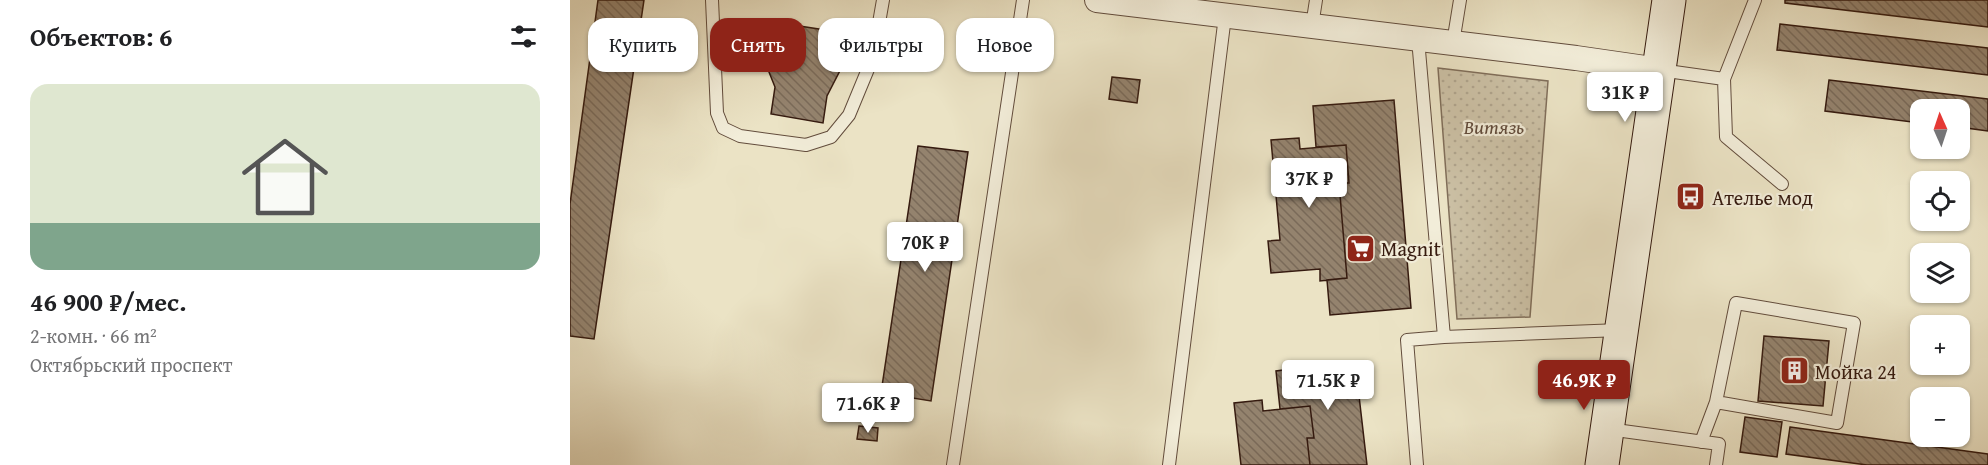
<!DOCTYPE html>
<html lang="ru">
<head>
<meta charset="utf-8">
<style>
  body { margin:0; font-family:"Gentium Book Plus",serif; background:#f2f2f2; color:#202124; height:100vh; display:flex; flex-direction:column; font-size:22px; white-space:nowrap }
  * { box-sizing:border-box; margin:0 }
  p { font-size:20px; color:#757577 }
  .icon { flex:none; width:33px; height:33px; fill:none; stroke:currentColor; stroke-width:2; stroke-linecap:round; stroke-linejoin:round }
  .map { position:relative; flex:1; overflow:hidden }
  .side { display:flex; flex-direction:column; background:#fff; width:570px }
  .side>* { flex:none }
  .hud { position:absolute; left:18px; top:18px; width:570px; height:54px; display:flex; gap:12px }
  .needle { width:39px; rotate:357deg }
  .buttons { position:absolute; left:1340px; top:99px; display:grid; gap:12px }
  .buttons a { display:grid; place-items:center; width:60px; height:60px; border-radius:12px; background:#fff; box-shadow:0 2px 4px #0004; font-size:30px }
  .price { position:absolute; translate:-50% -51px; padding:0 14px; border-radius:6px; background:#fff; color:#222; font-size:20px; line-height:39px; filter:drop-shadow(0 2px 3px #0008) }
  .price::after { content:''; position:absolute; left:50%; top:36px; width:18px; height:14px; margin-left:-9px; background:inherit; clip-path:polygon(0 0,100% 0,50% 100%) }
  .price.selected { background:#8f2418; color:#fff }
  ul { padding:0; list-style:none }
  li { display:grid; align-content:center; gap:12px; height:318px; padding:0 30px }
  li span { display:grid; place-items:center; height:186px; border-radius:18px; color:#555 }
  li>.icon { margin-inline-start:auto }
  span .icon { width:108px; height:108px; fill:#fffc; stroke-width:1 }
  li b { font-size:26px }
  h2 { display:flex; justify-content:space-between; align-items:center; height:72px; padding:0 30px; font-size:26px }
  .tag { padding:0 21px; border-radius:18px; background:#fff; box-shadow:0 2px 4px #0004; font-size:21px; line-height:54px }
  .tag.selected { background:#8f2418; color:#fff }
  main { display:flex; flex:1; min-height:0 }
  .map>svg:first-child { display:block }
  .park { fill:url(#park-dots); stroke:#806e5a; stroke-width:1.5 }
  .building { fill:url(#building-back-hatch); stroke:#351a0f; stroke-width:1.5 }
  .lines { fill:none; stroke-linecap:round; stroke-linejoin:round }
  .service-casing { stroke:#624c3c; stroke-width:14 }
  .minor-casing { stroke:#624c3c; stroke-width:26 }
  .secondary-casing { stroke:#351a0f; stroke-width:35 }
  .service { stroke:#f2edd9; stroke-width:12 }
  .minor { stroke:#f2edd9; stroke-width:24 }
  .secondary { stroke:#f2edd9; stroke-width:33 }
  .labels { text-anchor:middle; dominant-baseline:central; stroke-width:4.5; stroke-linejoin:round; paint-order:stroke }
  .park-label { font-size:20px; font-style:italic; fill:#624c3c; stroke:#f2edd9 }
  .poi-label { font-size:20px; fill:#351a0f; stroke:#f2edd9; text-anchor:start }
</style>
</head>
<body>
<main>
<section class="side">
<h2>Объектов: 6<svg class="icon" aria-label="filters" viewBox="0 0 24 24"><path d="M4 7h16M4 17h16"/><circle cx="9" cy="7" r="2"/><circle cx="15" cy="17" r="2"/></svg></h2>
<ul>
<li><span style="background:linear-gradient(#dfe7d0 75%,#7fa58c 0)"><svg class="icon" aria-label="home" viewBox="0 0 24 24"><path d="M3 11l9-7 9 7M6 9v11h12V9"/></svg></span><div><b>46 900 ₽/мес.</b><p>2-комн. · 66 m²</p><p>Октябрьский проспект</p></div></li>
</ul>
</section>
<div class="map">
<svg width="1418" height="465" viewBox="0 0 1418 465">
  <defs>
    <pattern id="park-dots" width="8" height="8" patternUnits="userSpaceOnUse" patternTransform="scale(1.5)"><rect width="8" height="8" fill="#ccc1a6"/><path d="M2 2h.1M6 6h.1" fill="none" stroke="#b0a58e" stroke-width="1.8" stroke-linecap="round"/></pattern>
    <pattern id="building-back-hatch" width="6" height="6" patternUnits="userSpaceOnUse" patternTransform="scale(1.5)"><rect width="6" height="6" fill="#94836e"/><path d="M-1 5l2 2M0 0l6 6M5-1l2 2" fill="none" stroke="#7a6a59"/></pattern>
  </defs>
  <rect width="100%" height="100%" fill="#ebe3c5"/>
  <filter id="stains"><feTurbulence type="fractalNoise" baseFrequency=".00333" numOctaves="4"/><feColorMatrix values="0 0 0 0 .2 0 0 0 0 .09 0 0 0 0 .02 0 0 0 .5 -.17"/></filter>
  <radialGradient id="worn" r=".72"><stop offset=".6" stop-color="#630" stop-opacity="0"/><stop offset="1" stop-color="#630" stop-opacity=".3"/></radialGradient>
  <!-- park -->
  <path class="park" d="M868 68 978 81 960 317 887 319Z"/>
  <!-- building -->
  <path class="building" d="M28 0H74L24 339 0 336V204Z
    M1215 0H1418V27L1215 3Z
    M190 20 281 34 278 55 257 96 253 123 201 114 205 87 187 42Z
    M1210 24 1418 48V75L1207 50Z
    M542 77 570 80 567 103 539 99Z
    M1259 80 1418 99V131L1389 127V110H1350V123L1255 111Z
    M824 100 841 308 760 315 757 280 777 278 769 183H779L776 145 746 147 743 106Z
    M729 138 730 149 776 145 779 183H769L777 278 750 281V269L701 273 698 241 710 240 701 140Z
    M348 146 398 152 361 401 311 393Z
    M1194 336 1259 341 1253 406 1188 401Z
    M785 361 797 465H740L737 438H744L740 406 710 409 706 371Z
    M692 400 693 411 740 406 744 438H737L740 465H671L664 403Z
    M1175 417 1212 422 1207 457 1170 452Z
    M289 426 308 428 307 441 287 439Z
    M1220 427 1418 454V465H1297L1216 454Z"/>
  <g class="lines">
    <defs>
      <path id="service" d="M142 0 147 113 153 128 170 136 236 145 261 137 279 115 303 57 313 0
        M742 26 746 0
        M883 43 890 0
        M1090 70 1154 79 1156 137 1212 184
        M1154 79 1185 0
        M874 337 1050 330
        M1038 429 1149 444 1146 465
        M1131 442 1146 402 1166 303 1284 323 1267 423 1146 402
        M383 465 453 0
        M599 465 655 16
        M847 465 837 340 874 337 848 39"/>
      <path id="minor" d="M527 0 1006 58 1089 70"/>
      <path id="secondary" d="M1032 465 1099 0"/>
    </defs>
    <!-- service casing -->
    <use href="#service" class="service-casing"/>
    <!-- minor casing -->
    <use href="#minor" class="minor-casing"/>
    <!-- secondary casing -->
    <use href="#secondary" class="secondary-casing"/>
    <!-- service -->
    <use href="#service" class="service"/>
    <!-- minor -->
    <use href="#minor" class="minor"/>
    <!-- secondary -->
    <use href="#secondary" class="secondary"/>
  </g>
  <!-- icons -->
  <defs>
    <symbol id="bus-square" viewBox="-11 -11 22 22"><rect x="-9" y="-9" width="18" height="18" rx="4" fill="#8f2418" stroke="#f2edd9"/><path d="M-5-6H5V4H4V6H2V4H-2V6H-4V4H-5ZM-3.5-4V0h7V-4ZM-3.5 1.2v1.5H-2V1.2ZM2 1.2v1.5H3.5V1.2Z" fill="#fff"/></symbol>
    <symbol id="supermarket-square" viewBox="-11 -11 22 22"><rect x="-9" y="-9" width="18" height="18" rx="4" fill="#8f2418" stroke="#f2edd9"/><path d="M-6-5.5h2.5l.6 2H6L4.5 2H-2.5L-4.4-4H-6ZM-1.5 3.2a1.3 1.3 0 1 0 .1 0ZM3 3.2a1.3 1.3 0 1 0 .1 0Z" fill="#fff"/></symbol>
    <symbol id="building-square" viewBox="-11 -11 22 22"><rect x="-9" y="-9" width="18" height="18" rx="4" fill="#8f2418" stroke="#f2edd9"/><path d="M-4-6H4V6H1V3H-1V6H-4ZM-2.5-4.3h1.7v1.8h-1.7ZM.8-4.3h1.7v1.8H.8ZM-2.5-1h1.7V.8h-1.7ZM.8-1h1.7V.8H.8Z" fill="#fff"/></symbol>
  </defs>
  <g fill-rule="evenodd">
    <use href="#bus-square" x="1104" y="180" width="33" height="33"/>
    <use href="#supermarket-square" x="774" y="232" width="33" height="33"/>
    <use href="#building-square" x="1208" y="354" width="33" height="33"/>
  </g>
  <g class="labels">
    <!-- park labels -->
    <g class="park-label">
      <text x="924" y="126">Витязь</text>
    </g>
    <!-- poi labels -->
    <g class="poi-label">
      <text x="1142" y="197">Ателье мод</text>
      <text x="811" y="248">Magnit</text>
      <text x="1245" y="371">Мойка 24</text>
    </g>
  </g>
  <rect width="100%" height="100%" filter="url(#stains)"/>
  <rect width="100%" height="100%" fill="url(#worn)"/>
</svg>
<div class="buttons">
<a><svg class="needle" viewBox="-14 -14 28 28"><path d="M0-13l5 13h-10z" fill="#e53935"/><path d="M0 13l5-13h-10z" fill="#757577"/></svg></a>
<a><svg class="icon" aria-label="locate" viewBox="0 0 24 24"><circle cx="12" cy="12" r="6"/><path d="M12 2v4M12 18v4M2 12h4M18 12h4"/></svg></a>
<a><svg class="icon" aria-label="layers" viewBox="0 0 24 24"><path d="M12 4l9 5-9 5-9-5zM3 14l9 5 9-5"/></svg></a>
<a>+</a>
<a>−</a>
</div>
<b class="price" style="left:1055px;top:123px">31K ₽</b>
<b class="price" style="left:739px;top:209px">37K ₽</b>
<b class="price" style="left:355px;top:273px">70K ₽</b>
<b class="price" style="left:758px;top:411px">71.5K ₽</b>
<b class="price selected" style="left:1014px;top:411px">46.9K ₽</b>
<b class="price" style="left:298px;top:434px">71.6K ₽</b>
<div class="hud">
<a class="tag">Купить</a>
<a class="tag selected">Снять</a>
<a class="tag">Фильтры</a>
<a class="tag">Новое</a>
</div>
</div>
</main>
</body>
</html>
